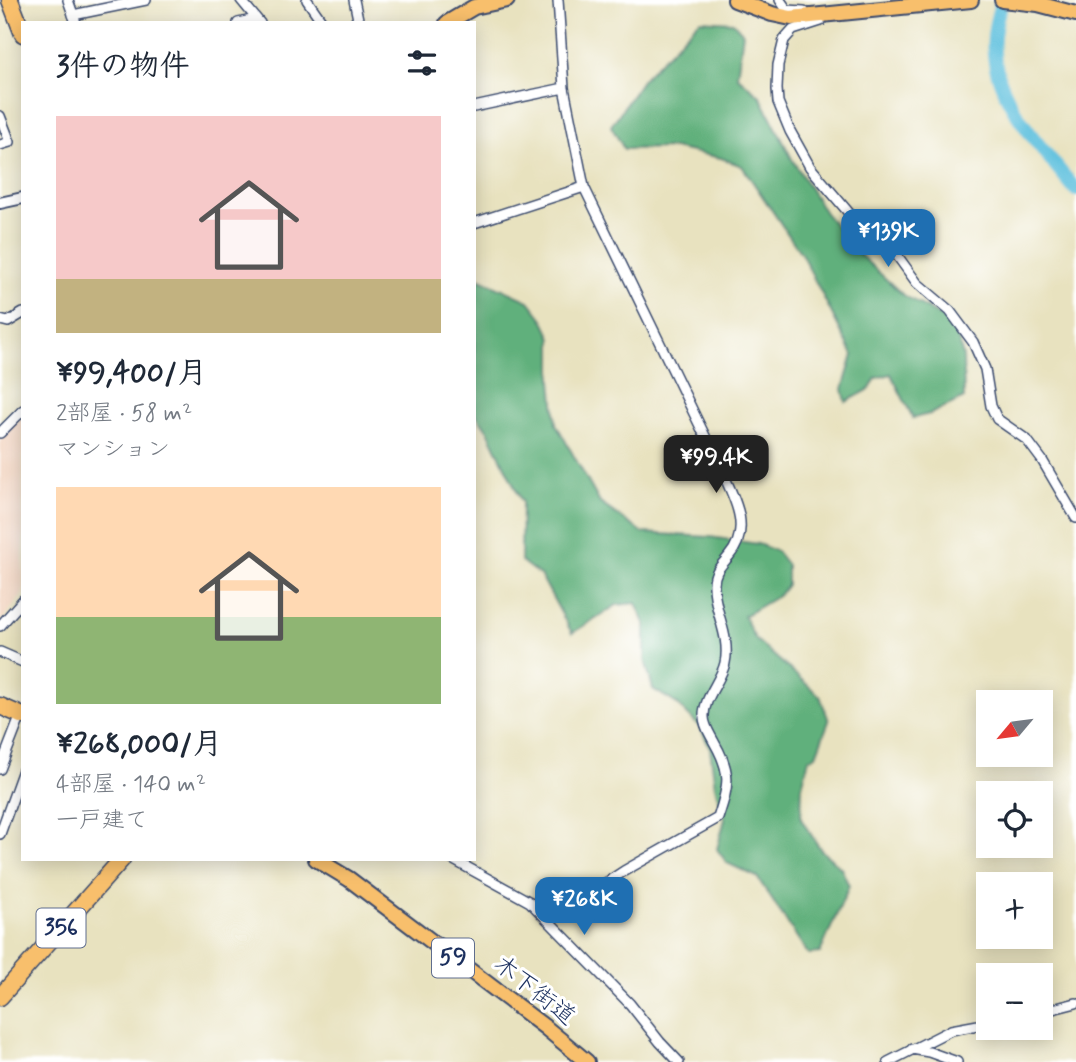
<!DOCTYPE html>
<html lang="ja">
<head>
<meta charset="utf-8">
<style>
  body { margin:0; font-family:Mynerve,"Klee One",sans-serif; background:#f2f2f3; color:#1f2937; height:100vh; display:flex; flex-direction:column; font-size:26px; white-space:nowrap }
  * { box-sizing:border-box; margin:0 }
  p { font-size:23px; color:#747a83 }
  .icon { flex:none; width:38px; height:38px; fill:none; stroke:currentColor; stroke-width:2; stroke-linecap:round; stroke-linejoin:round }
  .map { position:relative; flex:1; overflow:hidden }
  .side { position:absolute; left:21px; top:21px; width:455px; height:840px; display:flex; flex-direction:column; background:#fff; border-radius:0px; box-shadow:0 4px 18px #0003 }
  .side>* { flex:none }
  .needle { width:46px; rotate:241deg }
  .controls { position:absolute; left:976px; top:690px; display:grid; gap:14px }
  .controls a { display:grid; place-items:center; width:77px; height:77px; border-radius:0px; background:#fff; box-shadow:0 4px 18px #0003; font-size:35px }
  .price { position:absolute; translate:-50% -60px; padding:0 16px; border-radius:14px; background:#1f6fb2; color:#fff; font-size:23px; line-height:46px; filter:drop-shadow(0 2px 4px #0008) }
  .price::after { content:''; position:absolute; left:50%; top:42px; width:21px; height:16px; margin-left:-10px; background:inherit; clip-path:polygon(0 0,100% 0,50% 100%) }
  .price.active { background:#222; color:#fff }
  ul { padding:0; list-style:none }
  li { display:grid; align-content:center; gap:14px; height:371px; padding:0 35px }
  li span { display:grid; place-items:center; height:217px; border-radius:0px; color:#555 }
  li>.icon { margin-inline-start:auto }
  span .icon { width:126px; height:126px; fill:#fffc; stroke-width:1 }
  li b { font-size:30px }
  h2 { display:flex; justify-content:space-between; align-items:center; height:84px; padding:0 35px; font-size:30px }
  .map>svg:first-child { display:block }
  .built { fill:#f3d4bf }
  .forest { fill:#60b07b; stroke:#3e706c; stroke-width:2 }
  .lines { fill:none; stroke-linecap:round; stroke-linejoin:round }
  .river { stroke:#60c1de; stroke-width:14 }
  .minor-casing { stroke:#3a4a6d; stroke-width:12 }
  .tertiary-casing { stroke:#3a4a6d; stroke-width:14 }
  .primary-casing { stroke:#3a4a6d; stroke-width:18 }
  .trunk-casing { stroke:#3a4a6d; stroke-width:19 }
  .minor { stroke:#fff; stroke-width:9 }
  .tertiary { stroke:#fff; stroke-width:10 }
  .primary { stroke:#f8bf6c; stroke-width:14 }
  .trunk { stroke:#f8bf6c; stroke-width:16 }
  .labels { text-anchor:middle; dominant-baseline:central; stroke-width:6; stroke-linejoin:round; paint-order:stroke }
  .shield { fill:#fff; stroke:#5f6d8e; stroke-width:2 }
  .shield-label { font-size:23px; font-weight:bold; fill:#1b2f5e }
  .street-label { font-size:24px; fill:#1b2f5e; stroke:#fff }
</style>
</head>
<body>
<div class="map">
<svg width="1076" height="1062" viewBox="0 0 1076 1062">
  <rect width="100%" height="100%" fill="#fff"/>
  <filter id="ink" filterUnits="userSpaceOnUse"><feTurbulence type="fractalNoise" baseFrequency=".0143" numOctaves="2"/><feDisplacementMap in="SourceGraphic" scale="14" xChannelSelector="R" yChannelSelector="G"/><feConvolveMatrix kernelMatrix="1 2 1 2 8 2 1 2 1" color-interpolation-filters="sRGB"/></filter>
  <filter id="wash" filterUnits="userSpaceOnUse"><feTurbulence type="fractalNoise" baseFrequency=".00686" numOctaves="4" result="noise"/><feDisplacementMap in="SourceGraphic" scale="28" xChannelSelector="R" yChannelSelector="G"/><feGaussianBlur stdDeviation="1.57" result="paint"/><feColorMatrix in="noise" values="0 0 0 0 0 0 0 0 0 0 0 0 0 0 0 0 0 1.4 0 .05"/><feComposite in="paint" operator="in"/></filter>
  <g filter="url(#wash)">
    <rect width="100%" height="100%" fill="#e8e2bf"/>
    <!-- built -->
    <path class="built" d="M23 415V594L0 622V438Z"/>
    <!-- forest -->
    <path class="forest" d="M700 20 733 22 743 33 737 76 760 96 792 159 825 213 860 255 902 294 954 324 963 357 964 398 930 414 913 418 891 374 876 378 870 389 846 402 843 389 853 355 802 255 742 166 721 158 673 148 624 149 611 126 643 79Z
      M474 276 529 301 543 319 552 338V380L556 424 600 503 643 533 710 537 758 544 776 551 787 565V585L779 595 744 616 755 639 820 696 829 721 816 755 809 759 802 786 801 819 821 850 841 868 849 886 820 953 808 954 757 877 727 863 717 849 725 819 715 787 710 748 700 727 677 704 653 689 645 660V623L636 603 617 605 572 633 541 576 521 561 522 502 488 431 474 411Z"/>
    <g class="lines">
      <!-- river -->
      <path class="river" d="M1002 0C997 17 992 35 994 53 997 103 1046 153 1076 190"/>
    </g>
  </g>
  <g filter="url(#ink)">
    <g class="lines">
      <defs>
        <path id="minor" d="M68 0 76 23
          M241 0 260 23
          M307 0 323 23
          M354 0 358 19 354 23
          M780 0 787 10 804 11
          M73 15 146 0
          M817 19 821 21 793 30 784 40 778 65 777 89 778 102 790 131 810 167 866 233 896 254 917 283 950 311 973 342 985 369 991 406 997 419 1027 440 1042 460 1076 518
          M238 23 256 19
          M474 107 564 88
          M0 116 10 142 0 145
          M474 223 584 187
          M0 320 8 322 23 313
          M0 433 23 410
          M0 626 23 600
          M0 652 23 662
          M0 769 21 715
          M0 834 23 770
          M452 859 530 902 630 1004 660 1042 679 1062
          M549 920 624 871 718 818C729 785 732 773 714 742 710 734 704 726 704 717 703 699 721 681 725 663 731 635 713 611 714 584 714 571 722 565 729 556 753 528 733 496 720 467L584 187 564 88 558 0
          M1041 1012 1076 1003
          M912 1049 929 1052 957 1062
          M888 1062 951 1030 989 1023"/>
        <path id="tertiary" d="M0 203 23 198"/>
        <path id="primary" d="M735 0 772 14 791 18 971 0
          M1002 0 1038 4 1076 14
          M447 23 474 7 507 0
          M316 859 349 879 546 1028 587 1062"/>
        <path id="trunk" d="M10 0 23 34
          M0 706 23 716
          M0 997 122 859"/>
      </defs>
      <!-- minor casing -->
      <use href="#minor" class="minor-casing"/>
      <!-- tertiary casing -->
      <use href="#tertiary" class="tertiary-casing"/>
      <!-- primary casing -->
      <use href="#primary" class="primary-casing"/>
      <!-- trunk casing -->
      <use href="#trunk" class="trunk-casing"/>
      <!-- minor -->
      <use href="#minor" class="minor"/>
      <!-- tertiary -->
      <use href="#tertiary" class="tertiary"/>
      <!-- primary -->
      <use href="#primary" class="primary"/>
      <!-- trunk -->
      <use href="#trunk" class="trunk"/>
    </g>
  </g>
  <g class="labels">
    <!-- shield labels -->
    <g class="shield">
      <rect x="36.5" y="908.5" width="49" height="39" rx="5"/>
      <rect x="432" y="938.5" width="42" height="39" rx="5"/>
    </g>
    <g class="shield-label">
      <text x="61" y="928">356</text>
      <text x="453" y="958">59</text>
    </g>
    <!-- street labels -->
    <g class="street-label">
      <text transform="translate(534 991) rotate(38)">木下街道</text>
    </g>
  </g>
</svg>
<div class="controls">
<a><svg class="needle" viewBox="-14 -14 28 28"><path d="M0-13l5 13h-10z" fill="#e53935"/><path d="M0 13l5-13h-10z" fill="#747a83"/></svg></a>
<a><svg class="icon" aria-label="locate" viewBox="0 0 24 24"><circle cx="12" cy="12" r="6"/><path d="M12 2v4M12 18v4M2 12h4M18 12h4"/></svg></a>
<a>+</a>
<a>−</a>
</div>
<b class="price" style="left:888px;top:269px">¥139K</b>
<b class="price active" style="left:716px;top:495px">¥99.4K</b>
<b class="price" style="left:584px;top:937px">¥268K</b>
<section class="side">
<h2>3件の物件<svg class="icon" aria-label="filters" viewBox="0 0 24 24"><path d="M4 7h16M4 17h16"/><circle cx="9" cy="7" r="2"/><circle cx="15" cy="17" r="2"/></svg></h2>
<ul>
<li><span style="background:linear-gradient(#f6c9c9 75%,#c2b280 0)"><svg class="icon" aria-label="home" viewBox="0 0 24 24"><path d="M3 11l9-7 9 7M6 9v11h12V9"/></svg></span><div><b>¥99,400/月</b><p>2部屋 · 58 m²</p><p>マンション</p></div></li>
<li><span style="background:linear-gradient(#ffd9b3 60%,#8fb573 0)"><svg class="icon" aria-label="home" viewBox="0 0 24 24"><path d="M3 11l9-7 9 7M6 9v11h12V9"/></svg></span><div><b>¥268,000/月</b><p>4部屋 · 140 m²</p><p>一戸建て</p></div></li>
</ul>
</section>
</div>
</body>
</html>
